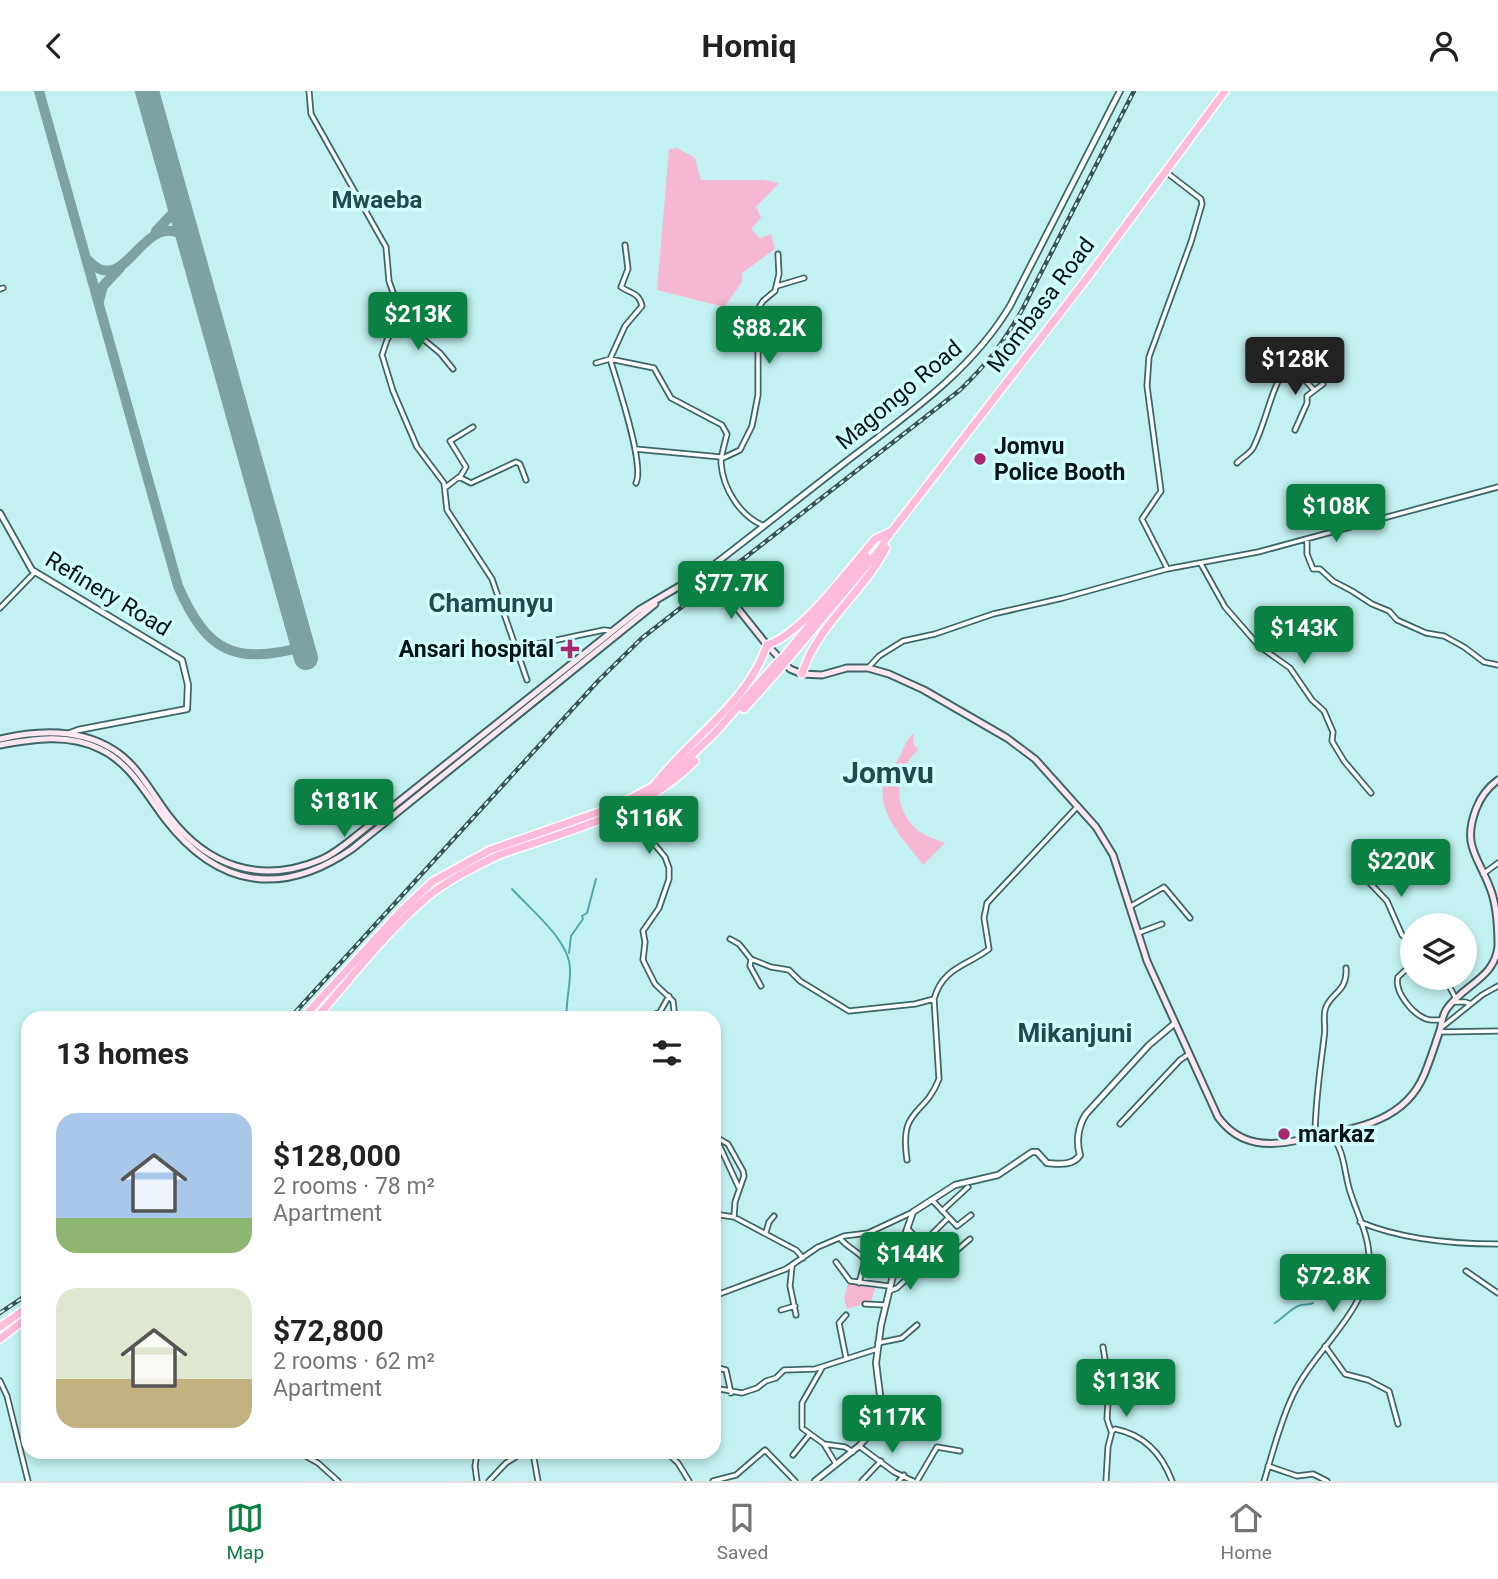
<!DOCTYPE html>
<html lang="en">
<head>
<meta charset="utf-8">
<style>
  body { margin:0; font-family:Roboto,sans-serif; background:#f6f6f6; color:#222; height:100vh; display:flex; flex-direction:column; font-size:26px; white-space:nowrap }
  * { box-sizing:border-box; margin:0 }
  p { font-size:23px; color:#767676 }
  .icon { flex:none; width:38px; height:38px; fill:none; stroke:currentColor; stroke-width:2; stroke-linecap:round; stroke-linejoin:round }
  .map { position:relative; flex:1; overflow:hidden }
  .side { position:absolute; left:21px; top:920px; width:700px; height:448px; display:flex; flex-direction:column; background:#fff; border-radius:21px; box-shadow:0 4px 10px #0003 }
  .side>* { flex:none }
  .fabs { position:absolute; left:1400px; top:822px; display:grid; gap:14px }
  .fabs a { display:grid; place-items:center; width:77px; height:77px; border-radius:50%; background:#fff; box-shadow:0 4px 10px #0003; font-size:35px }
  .price { position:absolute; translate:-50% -60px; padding:0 16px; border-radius:7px; background:#0b8043; color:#fff; font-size:23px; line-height:46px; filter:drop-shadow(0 2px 4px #0008) }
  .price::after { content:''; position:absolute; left:50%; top:42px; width:21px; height:16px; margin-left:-10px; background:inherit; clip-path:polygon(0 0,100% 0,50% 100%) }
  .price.current { background:#222; color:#fff }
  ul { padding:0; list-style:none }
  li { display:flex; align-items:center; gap:21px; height:175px; padding:0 35px }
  li span { display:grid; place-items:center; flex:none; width:196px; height:140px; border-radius:21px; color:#555 }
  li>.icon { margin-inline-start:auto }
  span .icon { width:84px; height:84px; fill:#fffc; stroke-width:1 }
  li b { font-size:30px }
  h2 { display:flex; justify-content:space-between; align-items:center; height:84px; padding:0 35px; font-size:30px }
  header { display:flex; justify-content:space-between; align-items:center; height:91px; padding:0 35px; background:#fff; font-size:32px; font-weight:700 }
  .menu { display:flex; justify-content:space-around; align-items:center; height:98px; border-top:2px solid #e0e0e0; background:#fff; font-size:19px; color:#767676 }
  .menu a { display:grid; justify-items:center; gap:4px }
  .menu .current { color:#0b8043 }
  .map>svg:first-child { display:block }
  .green { fill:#f5b7d2 }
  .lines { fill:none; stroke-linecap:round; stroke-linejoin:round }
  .stream { stroke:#4daaab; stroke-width:2 }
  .taxiway { stroke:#7ea2a2; stroke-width:10 }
  .runway { stroke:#7ea2a2; stroke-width:24 }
  .minor-casing { stroke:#3d6767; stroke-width:7 }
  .tertiary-casing { stroke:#3d6767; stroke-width:8 }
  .secondary-casing { stroke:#3d6767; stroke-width:9 }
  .trunk-casing { stroke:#fff; stroke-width:10 }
  .minor { stroke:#fff; stroke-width:3.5 }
  .tertiary { stroke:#fff; stroke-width:4.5 }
  .secondary { stroke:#ffe6f1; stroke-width:5 }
  .trunk { stroke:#febbda; stroke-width:7 }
  .rail-casing { stroke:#3a5353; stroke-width:4.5 }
  .rail { stroke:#d0fefe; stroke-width:2; stroke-dasharray:5; stroke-linecap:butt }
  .trunk-bridge-casing { stroke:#fff; stroke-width:10; stroke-linecap:butt }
  .trunk-bridge { stroke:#febbda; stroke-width:7 }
  .poi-dot { fill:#aa2771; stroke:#d0fefe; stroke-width:2.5 }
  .labels { text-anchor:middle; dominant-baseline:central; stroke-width:7; stroke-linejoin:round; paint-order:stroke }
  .street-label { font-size:23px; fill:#031313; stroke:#d0fefe }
  .poi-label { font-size:23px; font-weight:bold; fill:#031313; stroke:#d0fefe; text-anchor:start }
  .neighbourhood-label { font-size:24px; font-weight:bold; fill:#214b4b; stroke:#d0fefe }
  .quarter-label { font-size:26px; font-weight:bold; fill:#214b4b; stroke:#d0fefe }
  .district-label { font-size:30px; font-weight:bold; fill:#214b4b; stroke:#d0fefe }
</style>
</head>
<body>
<header><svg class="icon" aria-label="back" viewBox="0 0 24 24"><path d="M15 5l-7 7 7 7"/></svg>Homiq<svg class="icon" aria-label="person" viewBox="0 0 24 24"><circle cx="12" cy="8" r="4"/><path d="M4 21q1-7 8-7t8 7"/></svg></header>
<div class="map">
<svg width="1498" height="1390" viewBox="0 0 1498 1390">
  <rect width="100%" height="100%" fill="#c3f1f1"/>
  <!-- green -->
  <path class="green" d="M677 57 695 67 701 89H764L779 92 756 116 761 127 751 138 760 147 771 143 775 158 742 182V191L724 216 657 199 669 58Z
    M914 642 913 652 918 659C895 680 892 714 915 737 922 744 935 748 945 752L923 774C907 751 873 721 885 688 888 682 893 676 897 670 903 661 905 649 914 642Z
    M848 1191 875 1197 871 1211 847 1218 844 1208Z"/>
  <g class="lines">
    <!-- stream -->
    <path class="stream" d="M512 798C531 819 569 849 570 877 571 894 565 911 567 928
      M569 862 571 845 583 828 582 825 587 822 596 788
      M1275 1232C1284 1227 1290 1217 1301 1214 1305 1213 1309 1214 1313 1212"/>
    <!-- taxiway -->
    <path class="taxiway" d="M39 0 178 495C207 561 234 574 303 556
      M156 140 174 121 177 107
      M88 169C127 212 143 111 189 148
      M99 210 103 195 120 177"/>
    <!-- runway -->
    <path class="runway" d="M147 0 306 567"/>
    <defs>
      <path id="minor" d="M309 0 311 23 386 156 389 190 401 224 387 249 382 264 393 300 417 356 444 392 447 419 492 488 527 589
        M1166 81 1201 108 1202 113 1191 151 1149 266 1147 295 1161 400 1142 428 1167 477
        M625 154 628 178 621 196C631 203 639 201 642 215L625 235 610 268C617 291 645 374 636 392
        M777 195 804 187
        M0 198 3 197
        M400 229 440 262 453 278
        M596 272 610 268 654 277 671 307 722 334 727 343C725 352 721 363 721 372 723 398 740 425 764 435
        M1295 339 1307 312V305L1323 293
        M635 358 721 366
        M721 368 740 359 752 335 758 304V218L763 210 775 200 779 183 778 163
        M1237 372C1241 367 1250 363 1253 357 1266 332 1270 300 1286 276L1294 277 1314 299
        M460 386 466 376 450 350 473 336
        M446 396 459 386 471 392 516 371 520 373 526 389
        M1307 448V463L1313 478H1320L1333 490 1352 500 1372 513 1389 520 1397 529 1426 542 1444 545 1464 556 1484 571 1498 574
        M1201 473 1225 516 1259 555 1290 577 1312 609 1324 620 1333 641 1332 650 1344 670 1371 702
        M0 517 35 481
        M491 563 604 539 612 540
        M868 577 879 565 903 550 935 543 993 523 1063 507 1167 478 1258 461 1498 396
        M627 719 638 743 655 754 665 766 669 777V788L659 817 643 840 645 851 643 869 655 893 673 910 675 928
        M1483 783 1498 772
        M1366 788 1387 810 1402 844 1412 852
        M1131 815 1164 796 1190 827
        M1138 842 1162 833
        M730 848 739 853 751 868 771 876 789 879 800 890 849 920 915 913 934 908C943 876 967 875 989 858L984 827 987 812 1078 715
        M751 868 750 875 761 895
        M1412 873 1398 886C1394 900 1411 921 1424 927 1429 930 1435 929 1441 929
        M1445 887 1456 908
        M1453 911H1465L1471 913
        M646 928 660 921 669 905
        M1441 937 1482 904 1498 895
        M1439 941 1498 940
        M1120 1033 1180 969 1189 963
        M714 1045 728 1053 743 1080 744 1085 735 1111 734 1126
        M715 1045 739 1097
        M1315 1046C1315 1012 1320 980 1324 947 1326 938 1323 928 1325 919 1329 902 1348 902 1346 877
        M907 1069C899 1015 924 1027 939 988L934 908
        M932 1109 957 1135 971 1124
        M942 1120 968 1096
        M714 1123 734 1126 796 1159 803 1167
        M1360 1131C1403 1149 1452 1153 1498 1153
        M908 1138 922 1153 913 1181
        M766 1141 769 1131 774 1125
        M932 1143 948 1127
        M840 1147C846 1156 857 1159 865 1169
        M836 1171 850 1190 889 1195
        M792 1175 790 1195 796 1224
        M1466 1180 1498 1202
        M859 1192 866 1166 887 1151 902 1154
        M889 1200 897 1197 912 1183 929 1181 937 1176 970 1148
        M714 1205 786 1178 818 1156 844 1145 868 1142 913 1121
        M865 1213 885 1214
        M781 1219 795 1215
        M878 1252 902 1247 917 1234
        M1325 1255 1345 1283 1368 1289 1389 1300 1398 1333
        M1103 1256 1109 1293 1107 1328 1111 1340
        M846 1267 839 1232 846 1224
        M714 1276 726 1279 731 1302
        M822 1277 802 1312V1337L824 1353 845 1356 853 1361
        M0 1290 7 1305 28 1390
        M714 1297 742 1302 757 1297 766 1290 776 1287 784 1279 815 1278 877 1258
        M825 1355 836 1373
        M859 1355 894 1381 913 1390
        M300 1362 318 1372 338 1390
        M533 1362 538 1390
        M667 1362 678 1372 689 1390
        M793 1364 809 1344
        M1268 1375 1297 1385 1313 1383 1327 1390
        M477 1390 475 1375 477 1362
        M489 1390 506 1372 522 1362
        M713 1390 736 1384 765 1359 795 1390
        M862 1390 881 1370
        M899 1390 904 1384
        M917 1390 937 1356 960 1360
        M1106 1390 1108 1356 1112 1340 1115 1338C1145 1344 1162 1363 1172 1390
        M1264 1390C1273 1361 1280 1331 1293 1304 1314 1259 1367 1221 1369 1170 1370 1144 1356 1122 1349 1097 1344 1079 1344 1057 1330 1043"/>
      <path id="tertiary" d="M0 422 32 479 182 569 188 594 187 618 78 639 70 642
        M707 479C753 444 798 408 843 373 904 326 970 282 1010 215L1120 0
        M815 1390 859 1355 869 1344 874 1333 880 1304 876 1272 881 1234 898 1164 913 1121 955 1094 998 1084 1032 1061H1037L1047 1072C1059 1073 1073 1075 1080 1064 1076 1051 1078 1035 1086 1023L1149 954 1175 932"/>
      <path id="secondary" d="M0 648C38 639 80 637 114 659 138 674 152 703 169 725 207 775 260 794 320 769 330 765 339 758 347 752L639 519 707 479 767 554 790 578 802 583 822 584 847 577H868L889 583 924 599 1007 647 1035 668 1096 736 1113 764 1147 870 1218 1026C1240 1056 1270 1056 1303 1048 1349 1038 1403 1034 1424 984 1430 970 1435 954 1440 939 1442 932 1442 925 1446 919 1462 894 1495 888 1498 855 1498 837 1497 814 1490 797 1478 765 1462 755 1476 718 1481 705 1487 697 1498 689
        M0 654C33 648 68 642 100 658 130 672 146 703 165 728 218 797 282 806 352 758L655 513"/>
      <path id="trunk" d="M785 564 866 465
        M789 567 882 456 885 449 1084 191 1225 0
        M802 583C817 534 863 502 886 457
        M744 618 778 580
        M656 692C691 647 748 611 767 554 802 543 850 477 875 448L888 442
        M302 928 399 822 432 791 490 759 619 714 666 688 714 643 774 575
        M315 928C351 888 384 843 425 808 446 790 474 776 499 764 567 740 643 723 695 670
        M0 1236 28 1216
        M0 1248 28 1226"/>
    </defs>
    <!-- minor casing -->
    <use href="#minor" class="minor-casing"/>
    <!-- tertiary casing -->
    <use href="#tertiary" class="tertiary-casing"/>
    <!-- secondary casing -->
    <use href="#secondary" class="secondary-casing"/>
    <!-- trunk casing -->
    <use href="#trunk" class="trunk-casing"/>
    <!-- minor -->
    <use href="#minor" class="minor"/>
    <!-- tertiary -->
    <use href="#tertiary" class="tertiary"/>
    <!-- secondary -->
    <use href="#secondary" class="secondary"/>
    <!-- trunk -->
    <use href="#trunk" class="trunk"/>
    <defs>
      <path id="rail" d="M289 928 599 589 642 547 960 299C988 272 1003 252 1022 219L1134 0
        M0 1222 28 1203"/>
    </defs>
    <!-- rail casing -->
    <use href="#rail" class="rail-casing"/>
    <!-- rail -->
    <use href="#rail" class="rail"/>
    <defs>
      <path id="trunk-bridge" d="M774 575 785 564
        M778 580 789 567"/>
    </defs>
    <!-- trunk-bridge casing -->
    <use href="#trunk-bridge" class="trunk-bridge-casing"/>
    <!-- trunk-bridge -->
    <use href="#trunk-bridge" class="trunk-bridge"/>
  </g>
  <!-- markers -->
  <g class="poi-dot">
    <circle cx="980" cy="368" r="7"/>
    <path d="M566.5 547.5h7v7h7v7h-7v7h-7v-7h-7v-7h7z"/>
    <circle cx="1284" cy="1043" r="7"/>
  </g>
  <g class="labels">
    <!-- street labels -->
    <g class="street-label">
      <text transform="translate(1041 214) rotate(-53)">Mombasa Road</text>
      <text transform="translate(899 304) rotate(-40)">Magongo Road</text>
      <text transform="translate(108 503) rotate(31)">Refinery Road</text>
    </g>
    <!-- poi labels -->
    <g class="poi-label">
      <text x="994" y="355">Jomvu<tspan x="994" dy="26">Police Booth</tspan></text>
      <text x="554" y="558" text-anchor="end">Ansari hospital</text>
      <text x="1298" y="1043">markaz</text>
    </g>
    <!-- neighbourhood labels -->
    <g class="neighbourhood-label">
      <text x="377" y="109">Mwaeba</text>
    </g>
    <!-- quarter labels -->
    <g class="quarter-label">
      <text x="491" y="512">Chamunyu</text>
      <text x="1075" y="942">Mikanjuni</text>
    </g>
    <!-- district labels -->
    <g class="district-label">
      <text x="888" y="681">Jomvu</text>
    </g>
  </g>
</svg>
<div class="fabs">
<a><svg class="icon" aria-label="layers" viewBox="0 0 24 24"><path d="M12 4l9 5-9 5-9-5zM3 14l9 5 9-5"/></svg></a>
</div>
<b class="price" style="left:418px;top:261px">$213K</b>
<b class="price" style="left:769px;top:275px">$88.2K</b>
<b class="price current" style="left:1295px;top:306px">$128K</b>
<b class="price" style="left:1336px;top:453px">$108K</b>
<b class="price" style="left:731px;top:530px">$77.7K</b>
<b class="price" style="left:1304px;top:575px">$143K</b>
<b class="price" style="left:344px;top:748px">$181K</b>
<b class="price" style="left:649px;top:765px">$116K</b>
<b class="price" style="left:1401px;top:808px">$220K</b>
<b class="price" style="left:910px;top:1201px">$144K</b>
<b class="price" style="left:1333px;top:1223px">$72.8K</b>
<b class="price" style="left:1126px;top:1328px">$113K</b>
<b class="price" style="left:892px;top:1364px">$117K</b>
<section class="side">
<h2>13 homes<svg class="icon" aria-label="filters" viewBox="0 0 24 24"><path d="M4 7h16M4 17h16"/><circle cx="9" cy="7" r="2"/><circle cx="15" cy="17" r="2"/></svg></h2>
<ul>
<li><span style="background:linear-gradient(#a9c7e8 75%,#8fb573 0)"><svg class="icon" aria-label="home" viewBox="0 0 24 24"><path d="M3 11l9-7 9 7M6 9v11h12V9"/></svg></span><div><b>$128,000</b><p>2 rooms · 78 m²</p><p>Apartment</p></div></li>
<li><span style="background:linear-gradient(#dfe7d0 65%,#c2b280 0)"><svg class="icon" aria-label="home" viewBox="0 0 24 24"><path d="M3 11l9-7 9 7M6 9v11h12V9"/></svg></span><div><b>$72,800</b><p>2 rooms · 62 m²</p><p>Apartment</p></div></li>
</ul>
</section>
</div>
<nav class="menu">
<a class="current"><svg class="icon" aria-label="map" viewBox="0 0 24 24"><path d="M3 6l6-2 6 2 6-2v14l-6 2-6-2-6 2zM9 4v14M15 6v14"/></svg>Map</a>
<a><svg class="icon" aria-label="saved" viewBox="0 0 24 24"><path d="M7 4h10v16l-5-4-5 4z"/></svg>Saved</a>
<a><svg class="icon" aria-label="home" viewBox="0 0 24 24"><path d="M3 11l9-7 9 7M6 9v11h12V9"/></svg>Home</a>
</nav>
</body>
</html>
